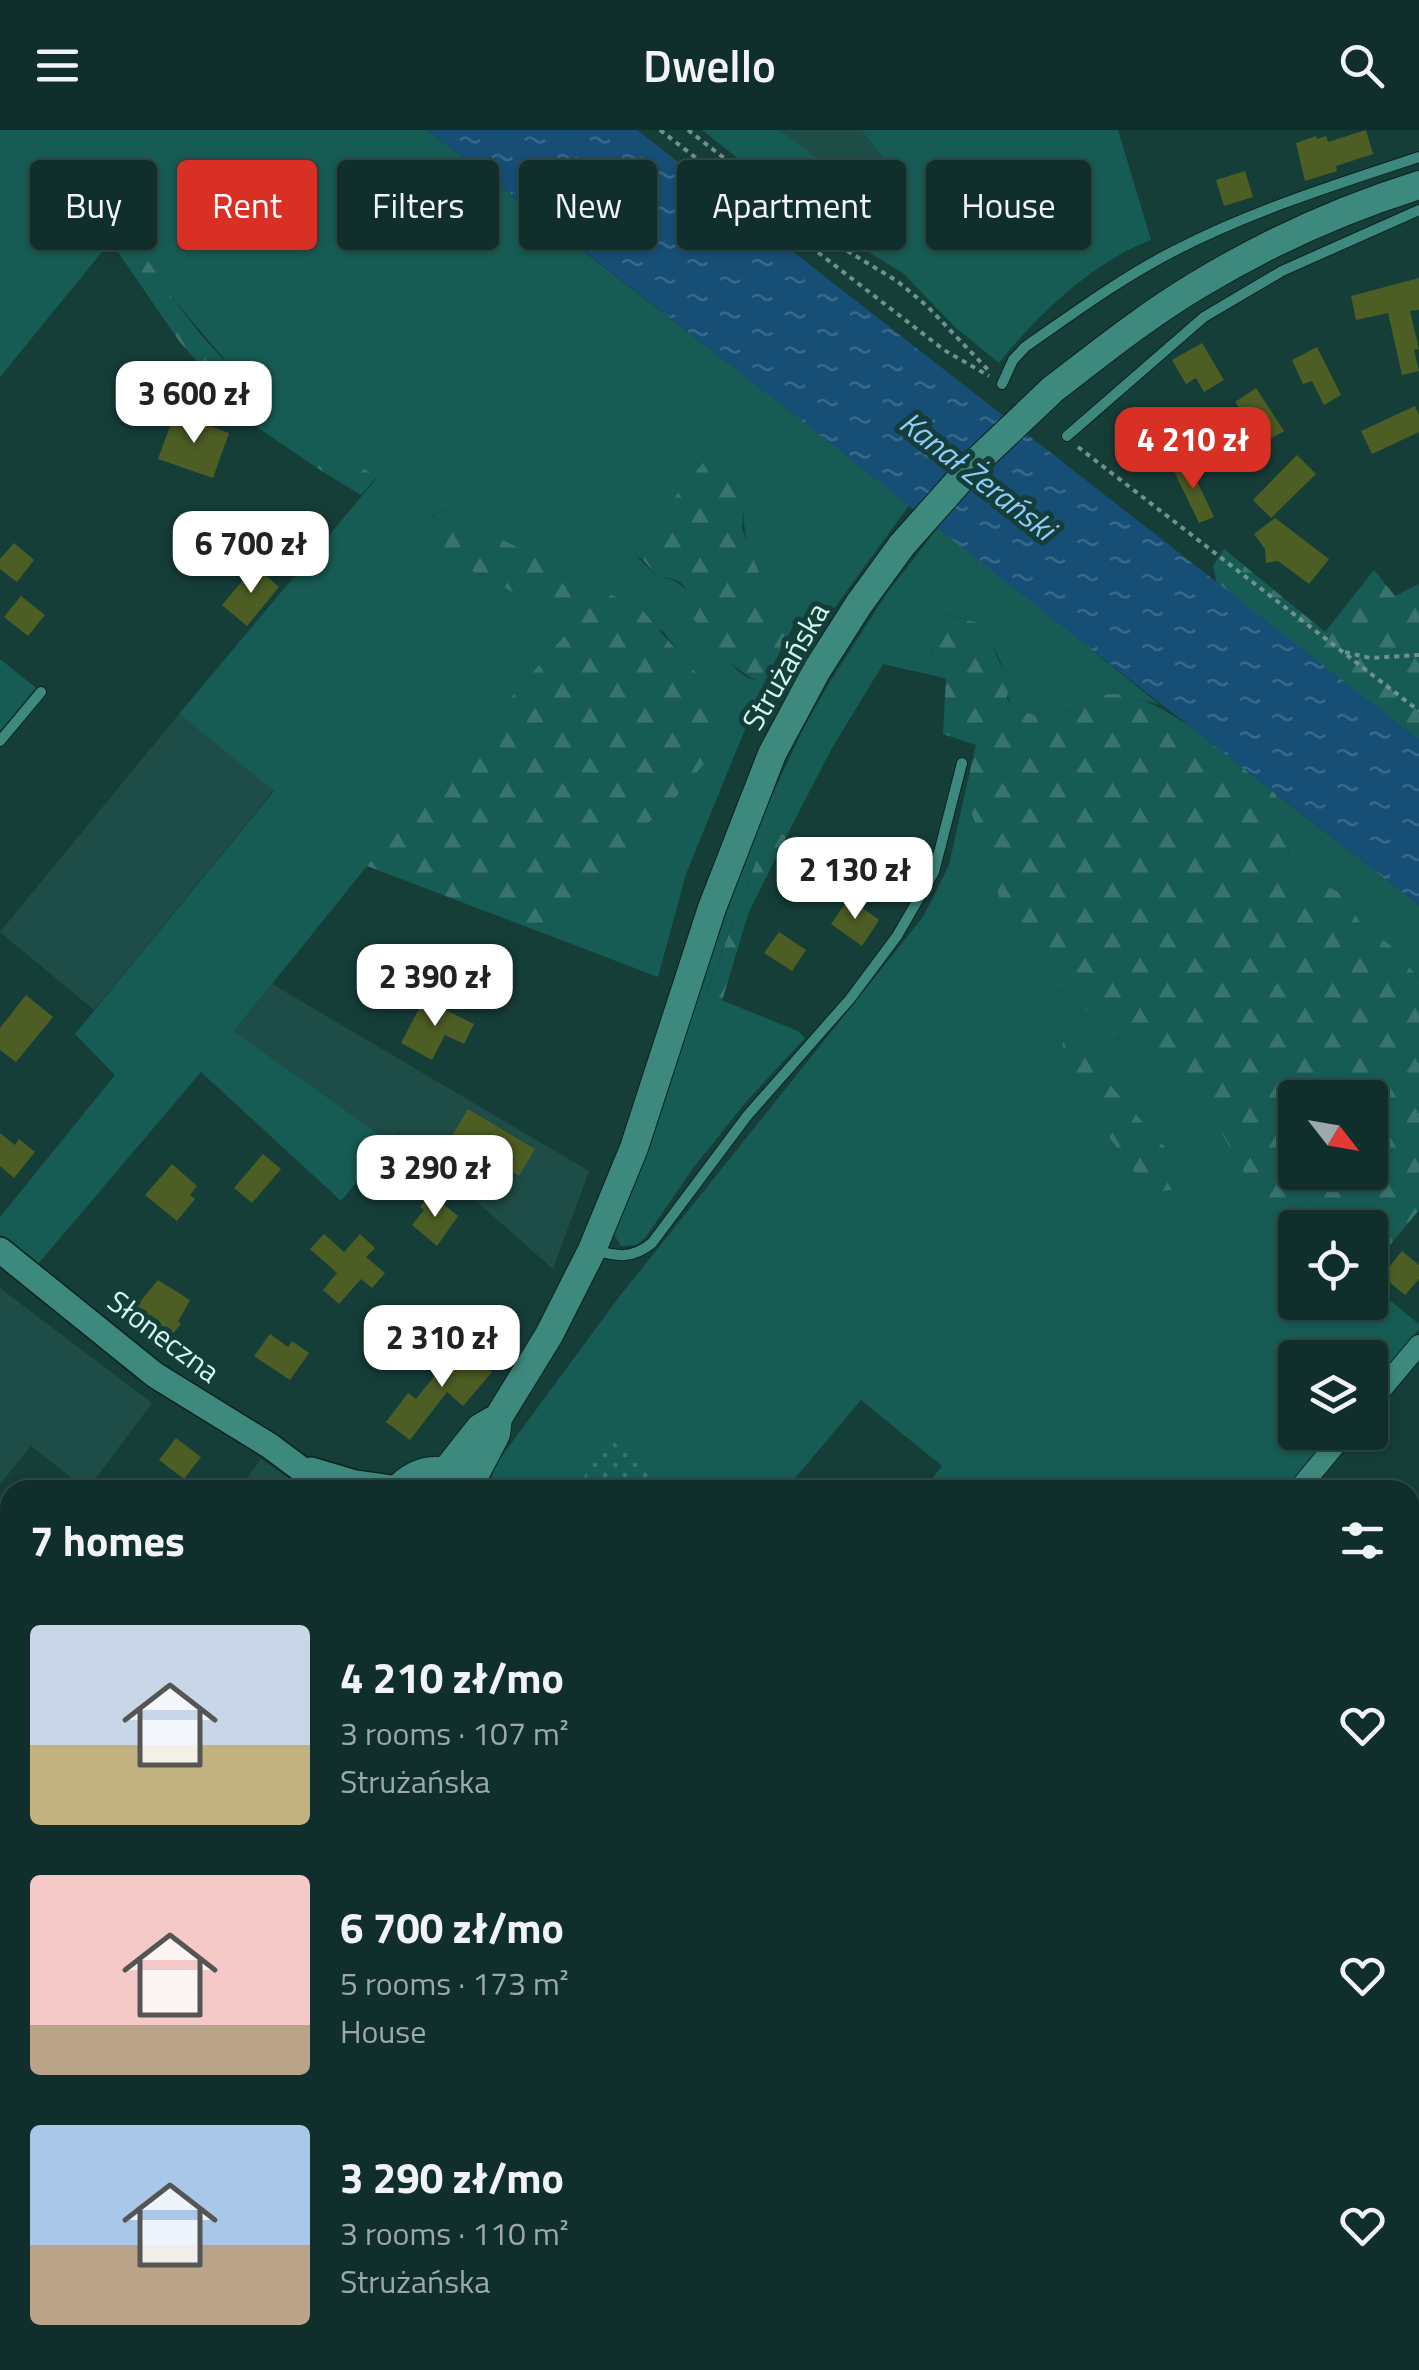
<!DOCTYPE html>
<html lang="en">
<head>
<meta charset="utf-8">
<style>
  body { margin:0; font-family:"Titillium Web",sans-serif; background:#1e3a37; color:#f1f3f6; height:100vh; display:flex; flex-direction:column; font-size:38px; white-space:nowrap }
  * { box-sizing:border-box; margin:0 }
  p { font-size:32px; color:#9ca8a9 }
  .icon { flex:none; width:55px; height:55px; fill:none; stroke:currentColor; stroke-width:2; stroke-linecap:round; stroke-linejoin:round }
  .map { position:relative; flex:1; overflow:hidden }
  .drawer { position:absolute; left:0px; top:1350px; width:1420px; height:890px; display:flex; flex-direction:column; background:#102e2b; border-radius:30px 30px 0 0; box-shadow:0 2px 8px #0004,0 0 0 2px #304a47 }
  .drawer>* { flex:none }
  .banner { position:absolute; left:30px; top:30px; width:1360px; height:90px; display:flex; gap:20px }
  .needle { width:65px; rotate:121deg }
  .fabs { position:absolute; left:1278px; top:950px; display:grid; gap:20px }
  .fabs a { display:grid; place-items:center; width:110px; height:110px; border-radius:10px; background:#102e2b; box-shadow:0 2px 8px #0004,0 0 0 2px #304a47; font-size:50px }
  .price { position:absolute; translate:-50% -85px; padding:0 22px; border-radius:20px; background:#fff; color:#222; font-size:32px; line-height:65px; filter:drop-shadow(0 2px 5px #0008) }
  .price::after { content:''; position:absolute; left:50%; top:60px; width:30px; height:22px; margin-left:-15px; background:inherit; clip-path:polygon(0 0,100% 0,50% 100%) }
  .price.selected { background:#d93025; color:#fff }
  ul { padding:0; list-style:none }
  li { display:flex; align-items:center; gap:30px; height:250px; padding:0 30px }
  li span { display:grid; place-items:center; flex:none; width:280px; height:200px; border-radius:10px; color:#555 }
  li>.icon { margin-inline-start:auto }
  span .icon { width:120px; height:120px; fill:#fffc; stroke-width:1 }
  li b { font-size:42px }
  h2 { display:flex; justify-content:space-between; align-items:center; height:120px; padding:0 30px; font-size:42px }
  .chip { padding:0 35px; border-radius:10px; background:#102e2b; box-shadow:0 2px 8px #0004,0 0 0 2px #304a47; font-size:35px; line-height:90px }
  .chip.selected { background:#d93025; color:#fff }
  header { display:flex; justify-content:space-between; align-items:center; height:130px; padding:0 30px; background:#102e2b; font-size:45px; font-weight:600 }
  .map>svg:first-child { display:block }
  .built { fill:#1e4c46 }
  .grass { fill:#175c54 }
  .forest { fill:url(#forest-firs); fill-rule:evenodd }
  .park { fill:url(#park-dots) }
  .water { fill:url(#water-ripples) }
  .building { fill:#4d5e24 }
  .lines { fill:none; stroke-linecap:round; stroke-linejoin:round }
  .service-casing { stroke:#0b231f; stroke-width:12 }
  .minor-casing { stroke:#0b231f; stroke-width:22 }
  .tertiary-casing { stroke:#0b231f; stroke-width:28 }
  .secondary-casing { stroke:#0b231f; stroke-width:30 }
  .path { stroke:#6d938e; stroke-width:4; stroke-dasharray:5 5; stroke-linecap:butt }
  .service { stroke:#3d897e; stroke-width:10 }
  .minor { stroke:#3d897e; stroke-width:20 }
  .tertiary { stroke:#3d897e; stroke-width:25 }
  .secondary { stroke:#3d897e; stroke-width:28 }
  .secondary-bridge-casing { stroke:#0b231f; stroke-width:30; stroke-linecap:butt }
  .secondary-bridge { stroke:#3d897e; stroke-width:28 }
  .labels { text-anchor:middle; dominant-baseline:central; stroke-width:10; stroke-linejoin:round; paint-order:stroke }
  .street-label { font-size:30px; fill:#d4f8f2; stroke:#163e39 }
  .water-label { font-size:32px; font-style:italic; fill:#8ecafb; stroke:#163e39 }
</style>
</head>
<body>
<header><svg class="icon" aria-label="menu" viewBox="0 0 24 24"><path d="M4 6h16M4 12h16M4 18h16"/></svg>Dwello<svg class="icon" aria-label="search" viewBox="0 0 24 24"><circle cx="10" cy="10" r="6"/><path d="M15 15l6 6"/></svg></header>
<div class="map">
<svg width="1419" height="2240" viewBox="0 0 1419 2240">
  <defs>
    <pattern id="forest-firs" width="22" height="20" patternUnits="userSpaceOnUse" patternTransform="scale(2.5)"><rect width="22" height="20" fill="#175c54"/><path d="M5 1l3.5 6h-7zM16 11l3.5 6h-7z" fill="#38746d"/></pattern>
    <pattern id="park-dots" width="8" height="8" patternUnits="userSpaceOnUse" patternTransform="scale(2.5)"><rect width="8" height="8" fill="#175c54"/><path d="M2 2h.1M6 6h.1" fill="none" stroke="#38746d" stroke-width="1.8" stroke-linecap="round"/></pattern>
    <pattern id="water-ripples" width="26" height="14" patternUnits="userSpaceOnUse" patternTransform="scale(2.5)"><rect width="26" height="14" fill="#174e75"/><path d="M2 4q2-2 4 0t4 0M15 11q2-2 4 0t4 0" fill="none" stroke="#386889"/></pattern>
  </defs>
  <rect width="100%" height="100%" fill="#163e39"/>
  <!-- built -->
  <path class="built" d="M780 0H861L899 48 878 76Z
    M179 584 274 660 94 880 0 802Z
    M272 854 589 1041 553 1139 399 1003 390 1012 234 901Z
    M0 1158 152 1273 87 1360 31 1316 0 1354Z
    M261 1329 306 1360H238Z
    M0 1410 10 1419V1823L0 1835Z"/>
  <!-- grass -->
  <path class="grass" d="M0 0H427L910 374 815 505C798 496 781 486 770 471 756 452 741 400 744 378L708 328 631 421 659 448C700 445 712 521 742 544 748 549 757 550 764 553L686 744 658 847 548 805 654 687 683 660 707 630 717 604 718 584 713 563 688 537 664 502 442 379 432 386C441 432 465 437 502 456 526 469 547 486 567 504L367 736 234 901 390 1012 341 1071 201 942 38 1134 0 1105V1087L115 945 75 904 274 661 179 584 377 348 332 319 317 338 257 297 245 284 259 270 170 165 120 86 105 103 110 112 0 247Z
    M702 0H780L878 75 899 48 861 0H1118L1151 110C1094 131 1036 186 999 233L955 197 903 143 820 93Z
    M939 396 1160 575C1145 571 1127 563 1112 565 1065 569 1071 599 1013 579 1004 563 1007 546 1000 531 995 518 988 507 983 494L944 484 930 526 931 545 883 534 832 618 787 705 767 702 706 864 798 901 805 908 745 973 694 1037 645 1108 636 1115 621 1116 613 1103 755 702 802 601 828 555 885 466Z
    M0 529 36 558 0 601Z
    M965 663 999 767 1061 858 1219 998 1259 1070 1295 1107V1172H1370V1154L1419 1194V1199L1370 1258V1228H1295V1302L1333 1303 1286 1360H923L942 1336 861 1270 785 1360H679L609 1310 575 1360H493L491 1349 496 1334 619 1167 923 787 949 735Z
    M1277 665 1419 775V848L1390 815 1360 792 1342 764 1329 757 1312 759 1291 753 1286 743 1289 721 1269 688Z
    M1419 1612V1788L1410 1799V1622Z
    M0 1972 10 1980V2119L0 2131Z
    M1419 1981V2184L1410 2195V1991Z
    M1209 2230H1380L1371 2240H1205L1202 2238Z"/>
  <!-- forest -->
  <path class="forest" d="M21 16 120 86 170 165 201 205 260 270 245 284 179 211 105 103 7 33Z
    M332 319 377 347 361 365 317 338Z
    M707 328 741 354 744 378 742 398 769 470 794 494 764 553C731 542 708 509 688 481 692 459 682 446 659 448L643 430 630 422Z
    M441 379 643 481 713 563 718 584 717 604 707 630 683 660 654 687 548 805 367 736 566 504C548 486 525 469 502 456 465 437 441 432 432 387Z
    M1224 419 1325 502 1374 440 1395 466 1419 454V610L1217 454 1213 436Z
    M943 484 983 494 992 504C991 528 1012 542 1007 568L1013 579C1074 600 1069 565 1115 564 1163 564 1239 636 1277 665L1269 688C1276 697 1286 707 1288 718 1291 732 1284 740 1291 753L1312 759 1329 757 1342 764 1360 792 1390 815 1419 848V1080L1370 1139V1098H1295V1107L1259 1070 1219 998 1061 858 1017 804 999 767 965 663 976 615 943 604 946 549 931 545 930 527ZM1295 968H1370V1042H1295Z
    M767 702 787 705 748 784 722 871 706 865Z
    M1064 903 1186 1041 1177 1059 1150 1063 1081 968 1061 932Z"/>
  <!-- park -->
  <path class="park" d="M609 1309 679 1360H575Z"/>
  <!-- water -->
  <path class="water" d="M427 0H637L1419 610V775C1087 519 761 255 427 0Z
    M230 384 240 389 254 385 268 397 282 396 290 409 269 423 225 393Z"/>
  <!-- building -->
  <path class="building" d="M1366 0 1373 24 1336 36 1337 41 1305 51 1296 13 1316 6 1317 9 1326 6 1328 12Z
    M1245 41 1253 67 1224 76 1216 50Z
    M1419 148V180L1410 181 1419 219 1414 220 1419 241 1402 245 1388 183 1356 190 1351 166Z
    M1202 213 1224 250 1204 262 1196 248 1186 254 1172 230Z
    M1317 217 1341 265 1324 275 1312 251 1303 254 1292 230Z
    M1256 258 1284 301 1262 314 1235 272Z
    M1415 276 1419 285V302L1372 324 1361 301Z
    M175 283 229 303 213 348 158 329Z
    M1297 325 1316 344 1271 388 1253 370Z
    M1187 330 1214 387 1199 393 1172 337Z
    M1275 388 1329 429 1309 454 1278 431 1266 433 1265 419 1254 404Z
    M14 413 34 430 17 452 0 439V429Z
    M255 436 279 457 247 496 222 475Z
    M21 466 45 485 28 506 4 487Z
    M849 768 879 790 862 816 831 794Z
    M779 802 806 820 792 841 764 823Z
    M26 865 53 887 16 932 0 920V898Z
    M424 869 474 894 464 914 445 905 432 930 401 913Z
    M468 979 535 1019 519 1046 452 1006Z
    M0 1003 15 1015 19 1009 35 1022 14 1048 0 1036Z
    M263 1024 281 1039 252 1073 234 1058Z
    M172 1034 197 1056 190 1065 195 1069 177 1091 145 1065Z
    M431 1064 458 1086 437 1116 412 1095 424 1080 420 1077Z
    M324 1104 344 1122 360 1104 375 1118 366 1127 385 1143 372 1158 361 1149 339 1174 323 1160 337 1143 310 1119Z
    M1402 1121 1419 1135V1149L1405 1165 1382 1146Z
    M158 1150 190 1170 178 1192 181 1194 171 1206 135 1178Z
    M270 1204 288 1217 292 1211 309 1223 290 1250 254 1226Z
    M458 1217 469 1226 476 1218 490 1230 485 1236 492 1242 463 1276 447 1262 410 1310 386 1292 408 1263 416 1269Z
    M176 1308 201 1327 184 1349 159 1330Z"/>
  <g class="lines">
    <defs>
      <path id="service" d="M1002 254 1013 230 1025 217C1074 183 1121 148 1174 121 1251 81 1337 54 1419 27
        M1067 306 1204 187 1282 141 1419 80
        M0 611 41 562
        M593 1120C617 1126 631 1130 652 1113L747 986 850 869 897 806 934 742 962 633
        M1410 1495 1419 1484
        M0 1853 10 1861
        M1044 2240 1052 2230"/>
      <path id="minor" d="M1370 1273 1419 1215
        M1298 1360 1346 1302
        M163 2240 174 2230
        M803 2240 812 2230"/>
      <path id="tertiary" d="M0 1120 155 1245 270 1316 329 1360
        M311 1340 355 1353 398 1359
        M1410 1884 1419 1891"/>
      <path id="secondary" d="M1053 259C1100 223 1146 186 1196 156 1265 114 1342 79 1419 55
        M446 1341 480 1298 492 1291
        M469 1356 496 1304 498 1288 549 1205 592 1120 634 1018 712 778 772 624 817 540 859 474 902 415
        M397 1360C419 1336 449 1333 471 1360
        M0 1890 10 1878"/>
    </defs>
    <!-- service casing -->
    <use href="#service" class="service-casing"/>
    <!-- minor casing -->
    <use href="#minor" class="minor-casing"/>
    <!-- tertiary casing -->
    <use href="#tertiary" class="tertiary-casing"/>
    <!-- secondary casing -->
    <use href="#secondary" class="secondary-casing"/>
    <!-- path -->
    <path class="path" d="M660 0 944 220 989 246
      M688 0 831 111 897 151 927 176 991 243
      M1078 317 1419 581
      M1345 522 1370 528 1419 525"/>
    <!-- service -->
    <use href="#service" class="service"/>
    <!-- minor -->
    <use href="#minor" class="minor"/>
    <!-- tertiary -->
    <use href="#tertiary" class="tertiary"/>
    <!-- secondary -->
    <use href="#secondary" class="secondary"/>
    <defs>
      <path id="secondary-bridge" d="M902 415 974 334 1053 259"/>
    </defs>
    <!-- secondary-bridge casing -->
    <use href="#secondary-bridge" class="secondary-bridge-casing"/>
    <!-- secondary-bridge -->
    <use href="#secondary-bridge" class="secondary-bridge"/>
  </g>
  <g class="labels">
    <!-- street labels -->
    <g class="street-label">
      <text transform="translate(785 536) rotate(-60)">Strużańska</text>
      <text transform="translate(164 1206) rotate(37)">Słoneczna</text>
    </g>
    <!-- water labels -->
    <g class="water-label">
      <text transform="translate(978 345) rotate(38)">Kanał Żerański</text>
    </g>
  </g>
</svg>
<div class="fabs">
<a><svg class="needle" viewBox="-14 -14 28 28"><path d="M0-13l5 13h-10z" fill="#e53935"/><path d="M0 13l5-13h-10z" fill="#9ca8a9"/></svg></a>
<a><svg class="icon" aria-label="locate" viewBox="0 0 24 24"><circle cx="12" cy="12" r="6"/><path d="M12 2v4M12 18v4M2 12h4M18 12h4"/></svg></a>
<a><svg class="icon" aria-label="layers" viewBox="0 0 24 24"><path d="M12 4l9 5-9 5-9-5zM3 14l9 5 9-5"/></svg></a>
</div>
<b class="price" style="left:194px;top:316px">3 600 zł</b>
<b class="price selected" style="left:1193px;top:362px">4 210 zł</b>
<b class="price" style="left:251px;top:466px">6 700 zł</b>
<b class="price" style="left:855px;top:792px">2 130 zł</b>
<b class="price" style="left:435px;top:899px">2 390 zł</b>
<b class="price" style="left:435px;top:1090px">3 290 zł</b>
<b class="price" style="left:442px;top:1260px">2 310 zł</b>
<div class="banner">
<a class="chip">Buy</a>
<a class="chip selected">Rent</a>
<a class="chip">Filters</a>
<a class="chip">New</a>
<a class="chip">Apartment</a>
<a class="chip">House</a>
</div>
<section class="drawer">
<h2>7 homes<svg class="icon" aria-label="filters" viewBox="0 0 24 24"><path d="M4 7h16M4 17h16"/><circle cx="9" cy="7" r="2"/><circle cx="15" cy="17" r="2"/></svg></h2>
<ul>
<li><span style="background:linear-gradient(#c9d6e8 60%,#c2b280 0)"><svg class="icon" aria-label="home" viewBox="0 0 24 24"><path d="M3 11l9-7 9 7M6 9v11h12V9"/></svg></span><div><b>4 210 zł/mo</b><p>3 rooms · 107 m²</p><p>Strużańska</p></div><svg class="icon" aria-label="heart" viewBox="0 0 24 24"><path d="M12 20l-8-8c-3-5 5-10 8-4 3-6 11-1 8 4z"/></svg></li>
<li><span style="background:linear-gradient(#f6c9c9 75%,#b9a48a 0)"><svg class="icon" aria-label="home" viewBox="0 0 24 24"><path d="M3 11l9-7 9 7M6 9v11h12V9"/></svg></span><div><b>6 700 zł/mo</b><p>5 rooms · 173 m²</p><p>House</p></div><svg class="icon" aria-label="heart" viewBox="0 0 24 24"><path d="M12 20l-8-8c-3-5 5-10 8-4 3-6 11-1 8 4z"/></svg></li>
<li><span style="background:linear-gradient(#a9c7e8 60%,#b9a48a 0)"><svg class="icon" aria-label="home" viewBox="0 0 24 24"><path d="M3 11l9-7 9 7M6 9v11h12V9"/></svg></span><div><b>3 290 zł/mo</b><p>3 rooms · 110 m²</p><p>Strużańska</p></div><svg class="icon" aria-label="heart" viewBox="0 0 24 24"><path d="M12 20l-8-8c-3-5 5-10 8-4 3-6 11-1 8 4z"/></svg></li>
</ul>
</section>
</div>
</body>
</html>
